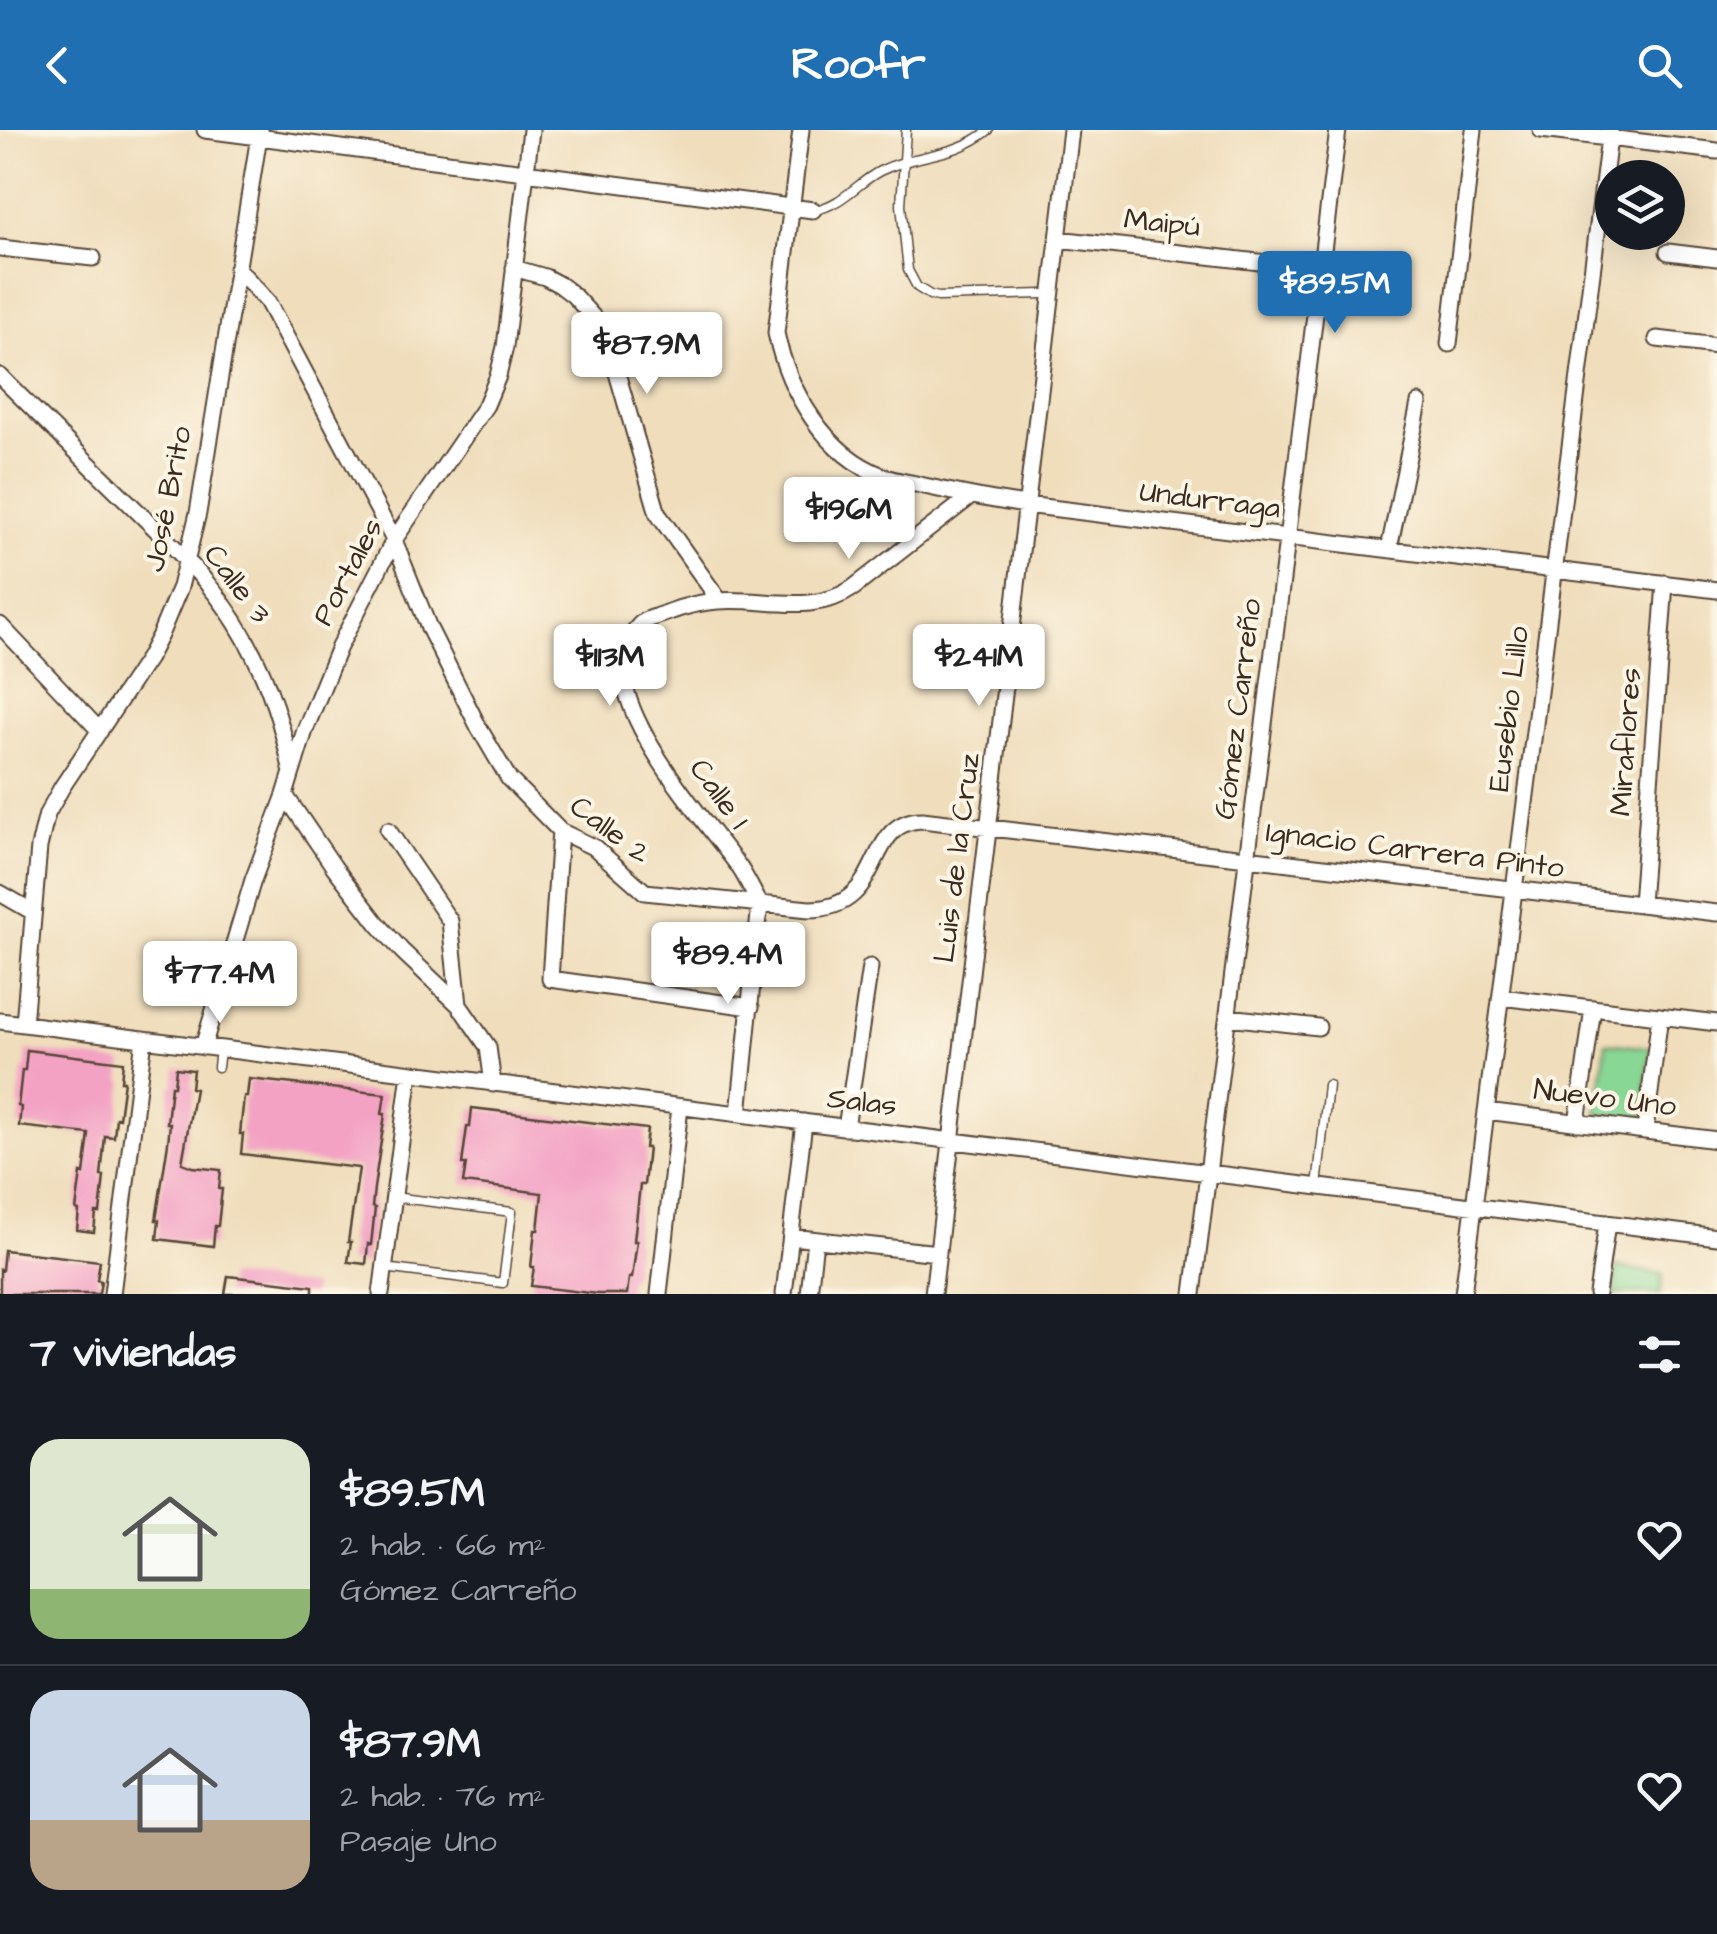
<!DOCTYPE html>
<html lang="es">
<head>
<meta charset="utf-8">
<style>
  body { margin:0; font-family:"Architects Daughter",sans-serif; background:#242831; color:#f1f3f6; height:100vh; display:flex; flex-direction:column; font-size:38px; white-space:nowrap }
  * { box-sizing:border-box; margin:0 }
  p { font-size:32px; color:#9ea1a6 }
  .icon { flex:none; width:55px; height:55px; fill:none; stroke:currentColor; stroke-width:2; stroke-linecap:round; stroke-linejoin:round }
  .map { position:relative; height:1164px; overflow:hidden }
  .sheet { display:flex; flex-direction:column; background:#171b24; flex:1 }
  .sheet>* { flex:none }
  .tools { position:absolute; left:1595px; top:30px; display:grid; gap:20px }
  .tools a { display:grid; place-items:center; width:90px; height:90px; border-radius:50%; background:#171b24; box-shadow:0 10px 40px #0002; font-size:50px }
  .price { position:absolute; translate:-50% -85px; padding:0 22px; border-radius:10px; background:#fff; color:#222; font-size:32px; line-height:65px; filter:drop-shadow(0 2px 5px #0008) }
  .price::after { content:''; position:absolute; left:50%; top:60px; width:30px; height:22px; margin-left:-15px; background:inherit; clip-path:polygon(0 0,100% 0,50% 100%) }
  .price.on { background:#1f6fb2; color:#fff }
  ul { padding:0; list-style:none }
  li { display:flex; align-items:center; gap:30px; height:250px; padding:0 30px }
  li+li { border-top:2px solid #363941 }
  li span { display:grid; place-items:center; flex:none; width:280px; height:200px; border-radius:30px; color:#555 }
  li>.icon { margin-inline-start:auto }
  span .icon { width:120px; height:120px; fill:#fffc; stroke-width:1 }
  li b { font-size:42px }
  h2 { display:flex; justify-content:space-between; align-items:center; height:120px; padding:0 30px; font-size:42px }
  header { display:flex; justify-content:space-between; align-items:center; height:130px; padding:0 30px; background:#1f6fb2; color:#fff; font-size:45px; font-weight:700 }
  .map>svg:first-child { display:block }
  .green { fill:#88d795; stroke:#62805a; stroke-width:2.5 }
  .building { fill:#f3a2c4 }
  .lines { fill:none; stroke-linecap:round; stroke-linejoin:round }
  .service-casing { stroke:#564536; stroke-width:11 }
  .minor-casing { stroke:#564536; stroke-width:19 }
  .service { stroke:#fff; stroke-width:8 }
  .minor { stroke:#fff; stroke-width:15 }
  .labels { text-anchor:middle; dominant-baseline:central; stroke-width:8; stroke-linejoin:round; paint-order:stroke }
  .street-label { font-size:30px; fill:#3b2a1e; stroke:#fcf5e5 }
</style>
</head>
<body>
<header><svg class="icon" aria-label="back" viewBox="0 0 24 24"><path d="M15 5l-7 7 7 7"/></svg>Roofr<svg class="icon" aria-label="search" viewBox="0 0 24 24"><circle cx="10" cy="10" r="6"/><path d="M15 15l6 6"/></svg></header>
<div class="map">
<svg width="1717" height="1164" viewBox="0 0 1717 1164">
  <rect width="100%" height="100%" fill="#fcf5e5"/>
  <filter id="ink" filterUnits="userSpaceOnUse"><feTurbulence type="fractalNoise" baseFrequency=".01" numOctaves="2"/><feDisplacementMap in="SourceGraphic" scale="20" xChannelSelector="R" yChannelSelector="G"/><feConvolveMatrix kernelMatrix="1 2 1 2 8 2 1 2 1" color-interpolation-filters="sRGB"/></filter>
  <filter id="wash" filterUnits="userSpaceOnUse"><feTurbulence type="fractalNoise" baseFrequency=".0048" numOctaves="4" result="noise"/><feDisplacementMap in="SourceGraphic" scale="40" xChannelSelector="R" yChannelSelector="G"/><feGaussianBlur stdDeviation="2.25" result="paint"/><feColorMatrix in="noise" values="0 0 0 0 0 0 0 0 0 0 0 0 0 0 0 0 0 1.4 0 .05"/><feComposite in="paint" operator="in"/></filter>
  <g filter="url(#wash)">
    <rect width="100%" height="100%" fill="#efddbb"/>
    <!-- green -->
    <path class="green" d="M1606 913 1651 918 1642 991 1597 985Z
      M1617 1137 1663 1144 1660 1164H1613Z"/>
    <g id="blocks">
      <!-- building -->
      <path class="building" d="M27 920 123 932 121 951H124L119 988H116L114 1007 105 1006 101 1046H104L100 1083H96L94 1102 77 1100 79 1081 76 1080 81 1043 84 1044 89 1004 19 996 21 977 18 976 22 940H25Z
        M176 938 193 940 191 958 195 959 182 1033 193 1037 221 1040 219 1059H222L218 1096H215L213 1116 157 1109 159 1090H156L168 1013 170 993H167L171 956H174Z
        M249 949 385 964 382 984H385L374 1058 372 1077 375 1078 371 1115 368 1114 366 1134 348 1132 351 1112H348L359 1038 241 1024 243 1004H240L244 967H247Z
        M472 978 647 999 645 1018H648L644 1055H640L634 1111H637L632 1148H629L627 1164H598L531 1156 534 1137H531L535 1100H538L542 1063 463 1053 466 1034H462L467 997H470Z
        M4 1120 100 1131 97 1150 101 1151 99 1164H0V1139L2 1140Z
        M228 1146 313 1156V1164H225Z"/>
    </g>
  </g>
  <g filter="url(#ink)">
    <use href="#blocks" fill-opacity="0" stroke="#564536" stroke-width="2.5"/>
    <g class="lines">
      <defs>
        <path id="service" d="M906 0 901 75 908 140 917 157 930 165 938 167 1043 164
          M814 80C841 76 857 53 880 41 918 22 953 29 989 0
          M218 937 220 919
          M1317 1057 1328 955
          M384 1138 503 1153 512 1082 393 1067"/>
        <path id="minor" d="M205 0 813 80
          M801 0 776 203C788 260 825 325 883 346 894 351 908 352 920 355 956 363 990 370 1026 375L1717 460
          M1541 0 1717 21
          M1058 109 1320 139
          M0 118 93 128
          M1668 122 1717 128
          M237 138 267 171 394 410 429 498 479 598 509 649 560 701 595 718 645 762 809 779C888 779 862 691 922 690L1717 783
          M514 138 545 147 560 155 573 165 595 189 610 219 658 384 719 470
          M1657 209 1717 216
          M1449 214 1474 0
          M0 246C42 288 84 329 126 370 153 397 182 423 206 452 252 506 278 571 291 639
          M1389 419 1419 273
          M0 495 100 601
          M285 665 334 737 378 794 402 821 459 875 488 917 493 954
          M388 700 450 791 459 875
          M560 701 550 849 751 877
          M0 763 33 782
          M760 774C752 761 746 746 737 734 702 686 603 578 626 515 630 507 636 496 644 491 651 488 659 486 666 483 682 477 700 472 718 471 764 467 812 486 853 458L970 367
          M1641 774 1665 453
          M1501 867 1717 893
          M1228 887 1318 897
          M0 891 1717 1107
          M24 894 39 717 47 684 62 657 148 528 160 505 180 457 198 383 260 0
          M203 917 253 750 285 665 305 600 339 517 394 410 486 275 498 246 505 217 531 0
          M1486 981 1717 1010
          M739 984 760 774
          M1577 993 1593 878
          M846 998 870 837
          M1645 1001 1660 886
          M791 1107 938 1123
          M112 1164 144 909
          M381 1164 410 943
          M659 1164 680 977
          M784 1164 804 992
          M809 1164 815 1110
          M933 1164 1071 0
          M1193 1164 1338 0
          M1463 1164 1610 0
          M1597 1164 1607 1093"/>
      </defs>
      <!-- service casing -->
      <use href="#service" class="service-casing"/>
      <!-- minor casing -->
      <use href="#minor" class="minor-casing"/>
      <!-- service -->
      <use href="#service" class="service"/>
      <!-- minor -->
      <use href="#minor" class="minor"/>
    </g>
  </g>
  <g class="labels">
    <!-- street labels -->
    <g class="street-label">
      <text transform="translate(1162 93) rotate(6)">Maipú</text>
      <text transform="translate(168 369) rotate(-79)">José Brito</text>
      <text transform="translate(1210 370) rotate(7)">Undurraga</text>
      <text transform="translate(348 442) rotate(-62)">Portales</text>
      <text transform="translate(237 454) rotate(53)">Calle 3</text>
      <text transform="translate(1238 579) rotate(-83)">Gómez Carreño</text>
      <text transform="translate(1509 579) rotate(-83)">Eusebio Lillo</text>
      <text transform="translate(1626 612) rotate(-86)">Miraflores</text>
      <text transform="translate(719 664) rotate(54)">Calle 1</text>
      <text transform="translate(610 700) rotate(37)">Calle 2</text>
      <text transform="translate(1415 720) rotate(7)">Ignacio Carrera Pinto</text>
      <text transform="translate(957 728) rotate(-83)">Luis de la Cruz</text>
      <text transform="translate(1605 968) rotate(7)">Nuevo Uno</text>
      <text transform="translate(862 972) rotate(7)">Salas</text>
    </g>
  </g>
</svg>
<div class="tools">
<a><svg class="icon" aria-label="layers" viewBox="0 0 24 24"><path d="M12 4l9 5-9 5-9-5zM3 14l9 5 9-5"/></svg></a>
</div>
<b class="price on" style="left:1335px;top:206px">$89.5M</b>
<b class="price" style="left:647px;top:267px">$87.9M</b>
<b class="price" style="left:849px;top:432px">$196M</b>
<b class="price" style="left:610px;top:579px">$113M</b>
<b class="price" style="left:979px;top:579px">$241M</b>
<b class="price" style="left:728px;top:877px">$89.4M</b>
<b class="price" style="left:220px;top:896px">$77.4M</b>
</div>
<section class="sheet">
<h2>7 viviendas<svg class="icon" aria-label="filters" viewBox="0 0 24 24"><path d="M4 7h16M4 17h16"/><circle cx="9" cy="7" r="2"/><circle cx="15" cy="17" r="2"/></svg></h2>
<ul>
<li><span style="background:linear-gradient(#dfe7d0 75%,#8fb573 0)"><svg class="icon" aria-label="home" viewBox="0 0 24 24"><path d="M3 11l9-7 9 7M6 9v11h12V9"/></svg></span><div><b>$89.5M</b><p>2 hab. · 66 m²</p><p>Gómez Carreño</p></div><svg class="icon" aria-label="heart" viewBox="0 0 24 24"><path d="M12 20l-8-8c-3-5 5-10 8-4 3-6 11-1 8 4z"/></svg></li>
<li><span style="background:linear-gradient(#c9d6e8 65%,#b9a48a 0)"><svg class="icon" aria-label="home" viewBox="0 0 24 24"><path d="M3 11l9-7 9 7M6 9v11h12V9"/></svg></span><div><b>$87.9M</b><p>2 hab. · 76 m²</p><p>Pasaje Uno</p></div><svg class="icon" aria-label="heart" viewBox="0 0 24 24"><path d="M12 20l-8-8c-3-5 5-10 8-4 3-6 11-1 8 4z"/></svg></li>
</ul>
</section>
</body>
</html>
